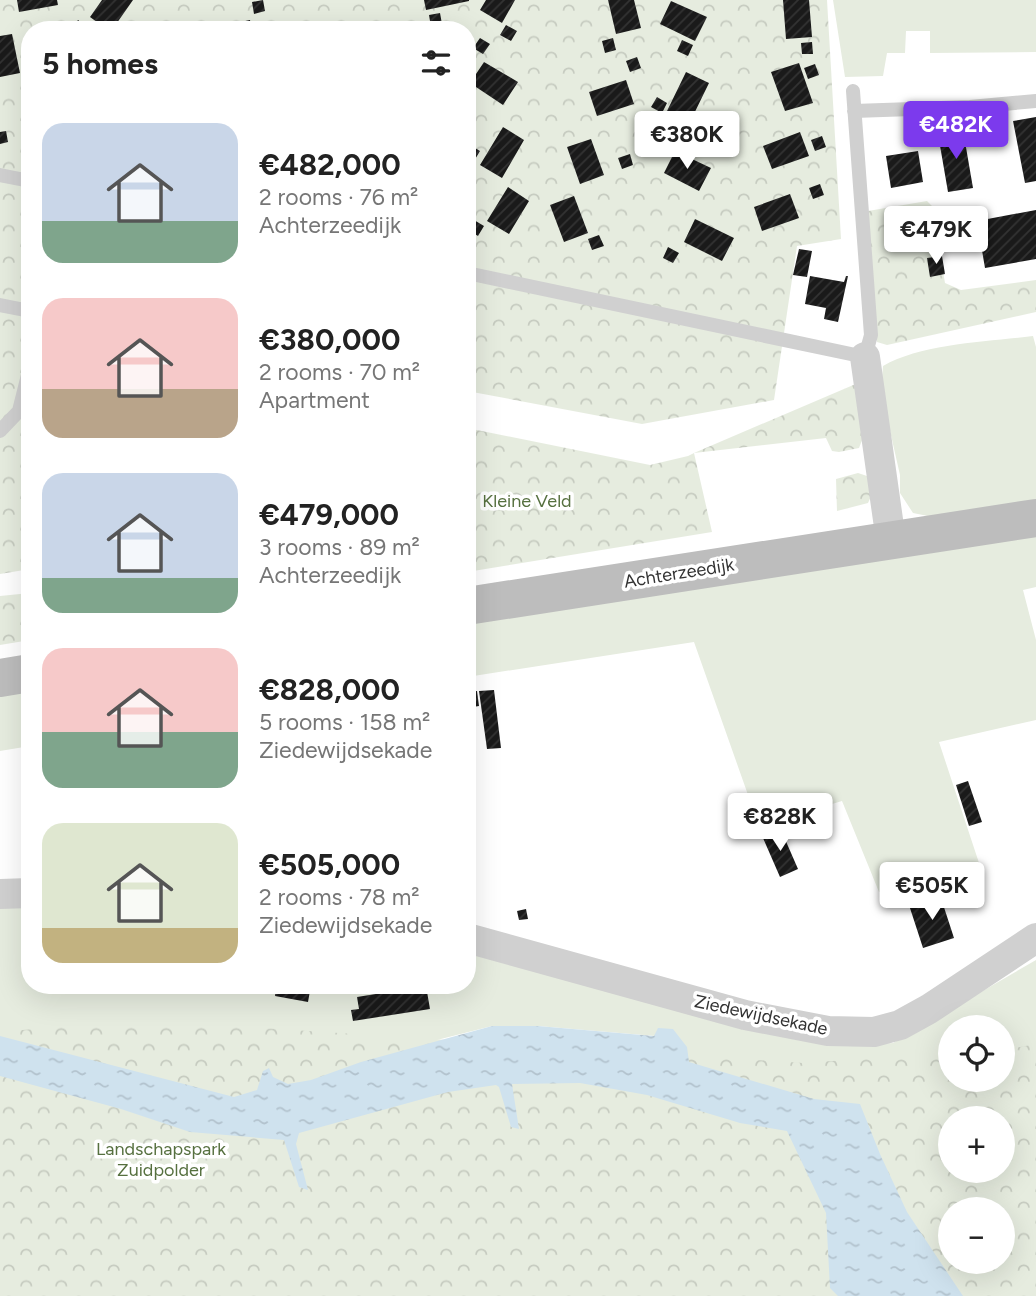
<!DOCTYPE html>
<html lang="en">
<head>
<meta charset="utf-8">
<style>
  body { margin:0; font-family:Figtree,sans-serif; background:#f6f6f6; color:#222; height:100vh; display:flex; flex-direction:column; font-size:26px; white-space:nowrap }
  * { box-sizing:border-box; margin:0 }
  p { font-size:23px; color:#767676 }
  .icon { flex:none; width:38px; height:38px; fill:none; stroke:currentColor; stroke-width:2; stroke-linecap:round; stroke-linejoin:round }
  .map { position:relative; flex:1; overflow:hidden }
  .details { position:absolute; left:21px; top:21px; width:455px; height:973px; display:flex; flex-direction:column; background:#fff; border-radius:28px; box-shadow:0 7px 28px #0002 }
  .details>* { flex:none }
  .controls { position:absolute; left:938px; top:1015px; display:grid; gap:14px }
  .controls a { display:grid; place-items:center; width:77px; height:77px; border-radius:50%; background:#fff; box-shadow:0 7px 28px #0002; font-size:35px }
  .price { position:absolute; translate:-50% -60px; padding:0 16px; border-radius:7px; background:#fff; color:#222; font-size:23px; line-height:46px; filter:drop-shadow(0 2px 4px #0008) }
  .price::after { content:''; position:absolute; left:50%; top:42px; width:21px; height:16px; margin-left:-10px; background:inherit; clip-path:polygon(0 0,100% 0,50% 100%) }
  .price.selected { background:#7c3aed; color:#fff }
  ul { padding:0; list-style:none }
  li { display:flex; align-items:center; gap:21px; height:175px; padding:0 21px }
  li span { display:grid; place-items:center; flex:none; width:196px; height:140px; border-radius:21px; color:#555 }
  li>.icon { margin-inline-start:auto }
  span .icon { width:84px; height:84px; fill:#fffc; stroke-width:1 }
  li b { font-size:30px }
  h2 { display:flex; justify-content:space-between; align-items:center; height:84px; padding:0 21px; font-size:30px }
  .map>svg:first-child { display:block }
  .green { fill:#e6ecdf; fill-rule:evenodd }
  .forest { fill:url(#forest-crowns); fill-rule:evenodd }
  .water { fill:url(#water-ripples) }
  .building { fill:url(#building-hatch) }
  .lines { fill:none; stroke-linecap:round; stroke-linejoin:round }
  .lane { stroke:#d0d0d0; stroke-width:14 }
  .street { stroke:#d0d0d0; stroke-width:30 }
  .secondary { stroke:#bdbdbd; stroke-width:38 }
  .labels { text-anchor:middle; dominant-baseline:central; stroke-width:7; stroke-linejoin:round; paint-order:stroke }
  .park-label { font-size:18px; fill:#56703f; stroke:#fff }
  .street-label { font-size:18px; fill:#333; stroke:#fff }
</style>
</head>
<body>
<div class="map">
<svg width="1036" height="1296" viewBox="0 0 1036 1296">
  <defs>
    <pattern id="forest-crowns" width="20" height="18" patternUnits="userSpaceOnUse" patternTransform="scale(1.75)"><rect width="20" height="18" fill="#e6ecdf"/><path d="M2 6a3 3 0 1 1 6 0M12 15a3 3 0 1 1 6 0" fill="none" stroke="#c6cbc0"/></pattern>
    <pattern id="water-ripples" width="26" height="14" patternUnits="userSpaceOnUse" patternTransform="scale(1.75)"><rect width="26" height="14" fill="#cfe2ee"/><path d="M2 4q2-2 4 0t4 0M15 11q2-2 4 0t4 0" fill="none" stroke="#b2c2cd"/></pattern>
    <pattern id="building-hatch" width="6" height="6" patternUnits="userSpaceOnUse" patternTransform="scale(1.75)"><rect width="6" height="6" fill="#1a1a1a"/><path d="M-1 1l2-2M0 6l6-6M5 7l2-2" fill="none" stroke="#333"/></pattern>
  </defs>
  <rect width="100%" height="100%" fill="#fff"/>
  <!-- green -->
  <path class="green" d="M833 0H1036V52L930 53V31H906L905 53H887L883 76 845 77Z
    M1033 336 1036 347V503L938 518 913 513 900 493V475L881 391 883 366C923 343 988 342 1033 336Z
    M1036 529V587L1023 590 1036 640V720L939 742 979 863 879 892 842 801 759 826 694 642 467 677V618Z
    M30 685V746L0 751V690Z
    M30 902V985H467V951L861 1045 893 1043 1036 960V1296H963L689 1062 655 1036 538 1026H492L433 1041 0 1036V903ZM950 1027H1003V1080H950ZM950 1118H1003V1171H950ZM950 1209H1003V1262H950Z"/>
  <!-- forest -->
  <path class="forest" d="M0 0H827L841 239 797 246 774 400 642 424 467 391V30H30V569L0 574Z
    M927 201 932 206 945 283 961 290 1036 280V312L887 345 877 342 868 211Z
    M858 383 864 435 859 448 839 452 832 451 826 438 694 453 712 532 467 572V428L650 465 688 456 694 453Z
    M858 473 873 478V492L868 503 837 511 836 479Z
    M30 593V640L0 645V596Z
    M136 1020 803 1063 950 1053V1080H1003V1050L1036 1044V1296H0V1032ZM950 1118H1003V1171H950ZM950 1209H1003V1262H950Z"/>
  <!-- water -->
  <path class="water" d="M492 1026H538L654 1036 658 1028 673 1029 687 1047 689 1062 814 1099 860 1104 880 1154 907 1212 963 1296H838L830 1288 826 1213 787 1131 740 1123 647 1095 580 1083 512 1084 519 1129 511 1127 499 1087 496 1085 448 1092 299 1133 296 1144 308 1190 299 1187 284 1140 190 1132 121 1109 0 1076V1036L234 1097 257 1090 263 1071 269 1068 273 1077 288 1084 311 1080 361 1062Z"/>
  <!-- building -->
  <path class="building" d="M17 0H57L58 5 19 12Z
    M102 0H133L112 30H108L90 17Z
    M263 0 265 11 254 14 252 2Z
    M424 0H469V1L426 10Z
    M486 0H515L502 23 480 10Z
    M608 0H634L641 28 616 34Z
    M783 0H809L812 37 786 39Z
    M671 1 707 17 695 41 660 24Z
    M440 13 442 24 431 27 429 15Z
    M78 20 87 27 86 30H71Z
    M250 20 252 30H212V28Z
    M312 21 324 30H306Z
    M506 25 517 31 511 41 500 35Z
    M12 34 20 73 0 77V36Z
    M480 38 490 44 483 54 473 48Z
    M613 38 616 50 605 53 602 41Z
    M682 40 693 45 688 56 677 51Z
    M812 42 813 54H802L801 43Z
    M637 57 641 68 630 72 626 61Z
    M484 62 518 82 503 105 470 83Z
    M799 63 813 103 785 111 771 72Z
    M815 64 819 75 808 79 804 68Z
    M686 72 709 83 690 122 667 111Z
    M626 80 634 104 597 116 589 92Z
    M657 97 667 103 662 113 651 107Z
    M655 114 665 120 660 130 650 125Z
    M1036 117V181L1025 183 1013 121Z
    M503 127 524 140 502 178 480 165Z
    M963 130 973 188 948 192 938 134Z
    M6 131 8 142 0 144V132Z
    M800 132 809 156 772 169 763 146Z
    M822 136 826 147 815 151 811 140Z
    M591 139 604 175 580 184 567 147Z
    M470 145 480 151 474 161 467 158Z
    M675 151 711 168 699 191 664 173Z
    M918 151 923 182 891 188 886 156Z
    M630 154 633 165 622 169 618 158Z
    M820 184 824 195 813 199 809 188Z
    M508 187 529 201 509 234 487 221Z
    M790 194 799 218 762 231 754 207Z
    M574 196 588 233 564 242 550 205Z
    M1036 210V259L985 268 977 221Z
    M695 219 734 238 722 261 684 242Z
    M474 220 484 226 478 236 468 230Z
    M599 235 604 246 592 250 588 239Z
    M668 247 679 253 673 263 663 258Z
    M799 249 812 251 807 277 793 275Z
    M942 256 945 274 930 277 927 258Z
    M810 276 844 282 846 276H848L838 322 824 319 826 308 805 304Z
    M494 690 501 748 487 749 479 691Z
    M477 691 479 706 467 708V692Z
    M968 781 982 822 969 826 956 785Z
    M781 830 798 869 780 877 763 838Z
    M940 895 954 938 923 948 909 905Z
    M526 909 528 919 519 920 517 911Z
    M276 985H311L308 1002 275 996Z
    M426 986 430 1009 353 1021 351 1010 359 1009 357 997Z"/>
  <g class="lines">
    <!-- lane -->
    <path class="lane" d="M854 111 970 107 1036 101
      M0 175 30 181
      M467 273 865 357 871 335 853 91
      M0 305 30 311
      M0 431 19 411 30 367"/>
    <!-- street -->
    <path class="street" d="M865 357 891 541
      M0 894 30 893
      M467 938 745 1015 828 1031 874 1032 900 1025 929 1009 1036 938"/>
    <!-- secondary -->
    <path class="secondary" d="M467 606 1036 518
      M0 678 30 673"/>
  </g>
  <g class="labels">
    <!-- park labels -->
    <g class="park-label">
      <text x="527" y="501">Kleine Veld</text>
      <text x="161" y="1149">Landschapspark<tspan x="161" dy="21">Zuidpolder</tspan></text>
    </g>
    <!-- street labels -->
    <g class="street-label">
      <text transform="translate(679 573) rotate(-9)">Achterzeedijk</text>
      <text transform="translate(761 1015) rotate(12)">Ziedewijdsekade</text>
    </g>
  </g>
</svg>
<div class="controls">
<a><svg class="icon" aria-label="locate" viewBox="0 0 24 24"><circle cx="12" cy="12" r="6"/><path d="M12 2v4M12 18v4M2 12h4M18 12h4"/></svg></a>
<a>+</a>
<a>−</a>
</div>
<b class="price selected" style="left:956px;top:161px">€482K</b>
<b class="price" style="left:687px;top:171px">€380K</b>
<b class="price" style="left:936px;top:266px">€479K</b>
<b class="price" style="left:780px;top:853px">€828K</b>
<b class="price" style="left:932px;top:922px">€505K</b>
<section class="details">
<h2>5 homes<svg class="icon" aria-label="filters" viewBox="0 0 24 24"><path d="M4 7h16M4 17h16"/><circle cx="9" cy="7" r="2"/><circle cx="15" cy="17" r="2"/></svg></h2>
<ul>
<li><span style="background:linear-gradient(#c9d6e8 70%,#7fa58c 0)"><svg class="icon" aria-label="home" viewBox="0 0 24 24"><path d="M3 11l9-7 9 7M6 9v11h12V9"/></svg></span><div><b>€482,000</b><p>2 rooms · 76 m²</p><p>Achterzeedijk</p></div></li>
<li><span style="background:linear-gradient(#f6c9c9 65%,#b9a48a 0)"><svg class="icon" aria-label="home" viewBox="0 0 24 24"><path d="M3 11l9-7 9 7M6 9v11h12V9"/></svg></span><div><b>€380,000</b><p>2 rooms · 70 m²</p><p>Apartment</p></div></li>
<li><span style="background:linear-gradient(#c9d6e8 75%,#7fa58c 0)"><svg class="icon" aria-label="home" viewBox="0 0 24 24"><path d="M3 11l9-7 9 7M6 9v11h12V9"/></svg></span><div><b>€479,000</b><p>3 rooms · 89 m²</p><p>Achterzeedijk</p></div></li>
<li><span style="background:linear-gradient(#f6c9c9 60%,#7fa58c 0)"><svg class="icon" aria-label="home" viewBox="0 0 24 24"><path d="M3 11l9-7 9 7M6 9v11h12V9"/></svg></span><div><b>€828,000</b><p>5 rooms · 158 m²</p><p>Ziedewijdsekade</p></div></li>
<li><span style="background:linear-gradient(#dfe7d0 75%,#c2b280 0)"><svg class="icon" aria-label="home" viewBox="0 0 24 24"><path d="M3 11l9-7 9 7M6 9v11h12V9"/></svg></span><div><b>€505,000</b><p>2 rooms · 78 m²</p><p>Ziedewijdsekade</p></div></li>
</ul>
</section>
</div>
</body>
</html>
